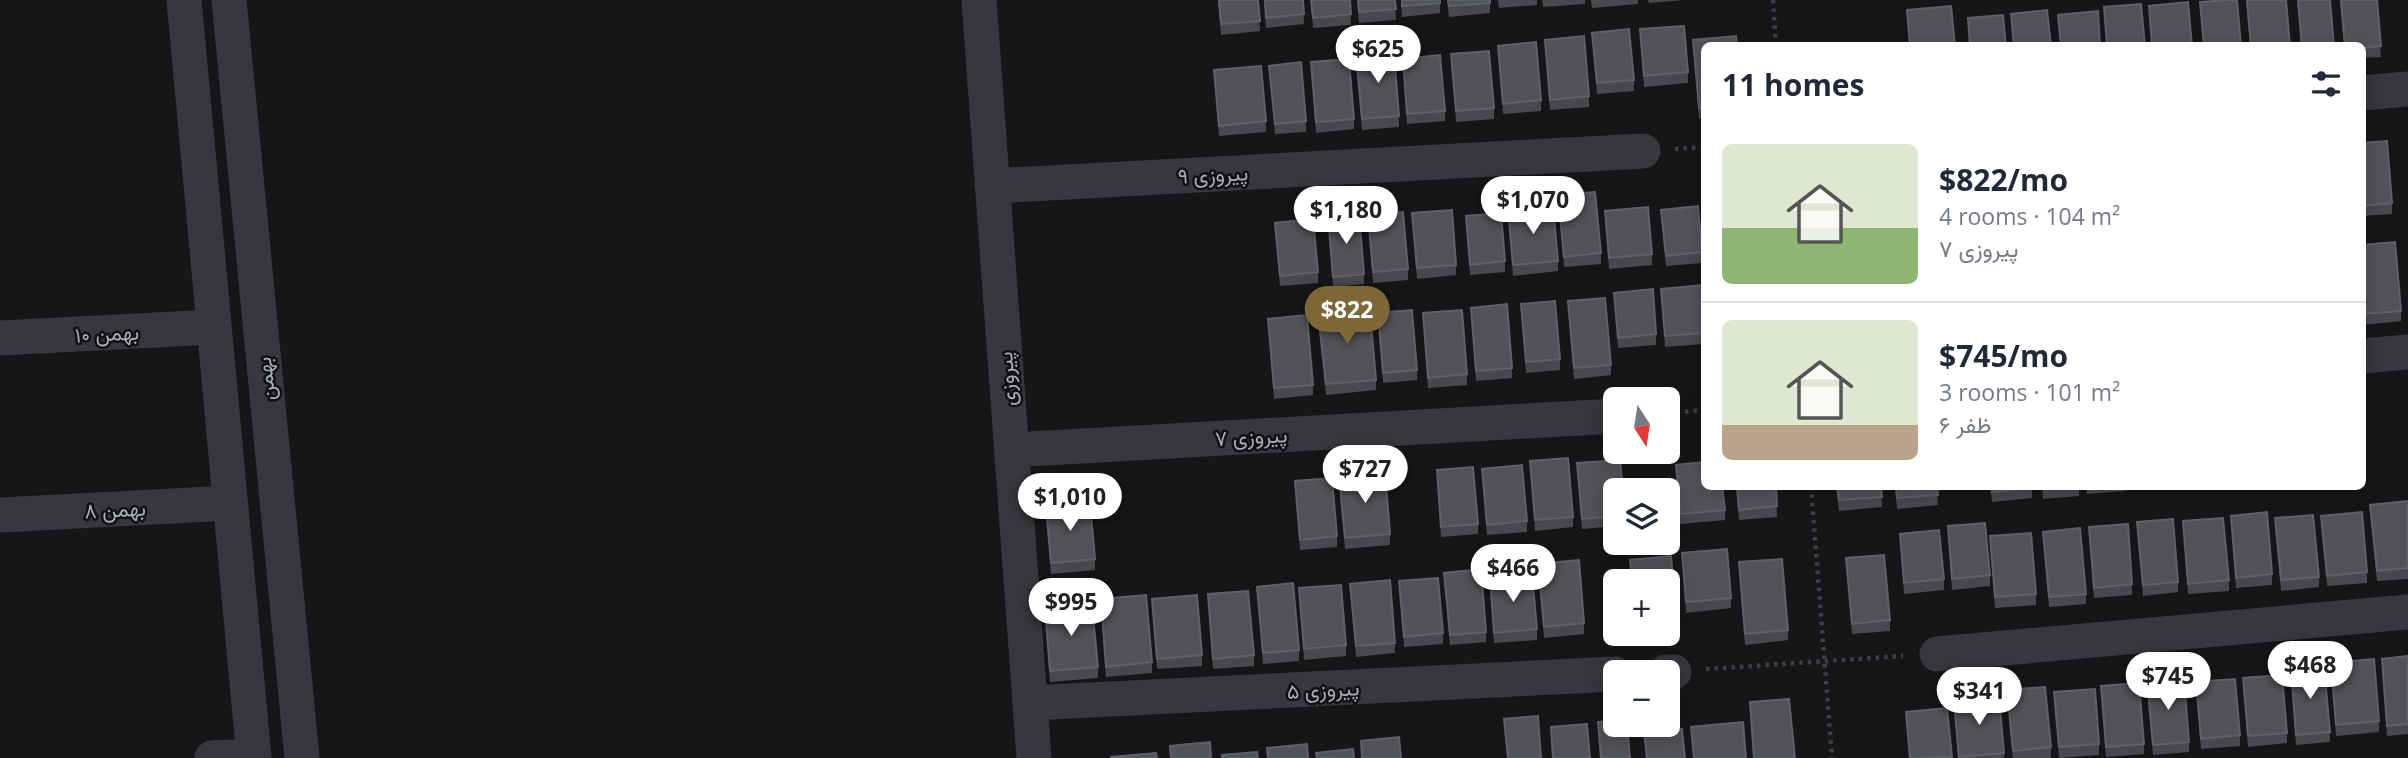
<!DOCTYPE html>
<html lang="en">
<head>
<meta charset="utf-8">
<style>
  body { margin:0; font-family:"Open Sans",Vazirmatn,sans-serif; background:#f2f2f3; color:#1f2937; height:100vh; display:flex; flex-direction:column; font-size:26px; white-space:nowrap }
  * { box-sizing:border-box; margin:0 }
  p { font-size:23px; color:#747a83 }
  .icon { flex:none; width:38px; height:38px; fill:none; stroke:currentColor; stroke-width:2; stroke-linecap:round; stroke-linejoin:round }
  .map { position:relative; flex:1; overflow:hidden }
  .panel { position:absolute; left:1701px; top:42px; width:665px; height:448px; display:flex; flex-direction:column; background:#fff; border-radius:10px; box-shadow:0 4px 18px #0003 }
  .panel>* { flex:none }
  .needle { width:46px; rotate:168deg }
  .fabs { position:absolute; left:1603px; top:387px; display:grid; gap:14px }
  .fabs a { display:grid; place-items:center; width:77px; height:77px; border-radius:10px; background:#fff; box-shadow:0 4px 18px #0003; font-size:35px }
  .price { position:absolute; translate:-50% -60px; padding:0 16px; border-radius:24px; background:#fff; color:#222; font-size:23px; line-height:46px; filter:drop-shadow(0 2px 4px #0008) }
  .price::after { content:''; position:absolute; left:50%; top:42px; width:21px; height:16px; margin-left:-10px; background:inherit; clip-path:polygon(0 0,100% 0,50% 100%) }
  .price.on { background:#7e6636; color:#fff }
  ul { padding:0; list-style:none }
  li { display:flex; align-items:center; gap:21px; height:175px; padding:0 21px }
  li+li { border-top:2px solid #e0e1e3 }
  li span { display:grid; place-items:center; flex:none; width:196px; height:140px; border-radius:10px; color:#555 }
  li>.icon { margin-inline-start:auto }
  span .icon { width:84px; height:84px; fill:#fffc; stroke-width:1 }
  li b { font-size:30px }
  h2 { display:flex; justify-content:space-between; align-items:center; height:84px; padding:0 21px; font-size:30px }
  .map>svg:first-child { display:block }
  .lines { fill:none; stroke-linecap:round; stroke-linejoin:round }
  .path { stroke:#3d3f44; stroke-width:4.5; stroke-dasharray:3.5 5; stroke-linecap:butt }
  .minor { stroke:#37383d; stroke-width:35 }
  .wall { fill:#47494d }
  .building { fill:#525359; stroke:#5f6168; stroke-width:2 }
  .labels { text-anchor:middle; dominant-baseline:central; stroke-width:5; stroke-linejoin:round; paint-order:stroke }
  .street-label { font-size:21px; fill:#a8adb8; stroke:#111113 }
</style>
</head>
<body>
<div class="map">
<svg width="2408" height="758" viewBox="0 0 2408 758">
  <rect width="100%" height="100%" fill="#161618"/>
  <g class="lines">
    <!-- path -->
    <path class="path" d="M1773 0 1776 46
      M1675 149 1704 147
      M1668 413 1704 410
      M1811 486 1832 758
      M1706 669 1903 656"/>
    <!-- minor -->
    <path class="minor" d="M184 0 254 758
      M229 0 302 758
      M979 0 1034 758
      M2362 93 2408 89
      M992 186 1643 151
      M0 338 214 327
      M2362 356 2408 352
      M1012 450 1615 416
      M0 515 230 503
      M1937 654 2408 612
      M1666 672H1674
      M1030 703 1615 674
      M212 758 254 756"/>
  </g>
  <!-- wall -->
  <path class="wall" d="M1218 0H1258L1260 31 1221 35Z
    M1264 0H1303L1304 24 1266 28Z
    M1311 0H1350L1351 25 1313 28Z
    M1357 0H1395L1396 20 1359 23Z
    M1401 0H1440V13L1402 17Z
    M1447 0H1490V13L1449 17Z
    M1498 0H1537V5L1499 8Z
    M1542 0H1585V4L1543 7Z
    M1591 0H1638V4L1592 8Z
    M1648 0H1684L1649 3Z
    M2246 0 2290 46H2250Z
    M2297 0H2330L2334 46H2301Z
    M2340 0H2377L2381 57 2362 58V46H2344Z
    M1640 29 1688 72V83L1644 87Z
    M1592 33 1634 80V91L1597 94Z
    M1545 40 1589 96V107L1550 110Z
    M1693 40 1704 46V118L1699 119Z
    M1498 46 1541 100V111L1503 114Z
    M1451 54 1494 108V119L1456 122Z
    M1356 55 1399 116V127L1362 130Z
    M1403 59 1445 111V121L1407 124Z
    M1311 62 1354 119V129L1316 133Z
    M1269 66 1306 121V132L1275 134Z
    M1214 70 1266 121V132L1219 136Z
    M2362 143 2392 203V214L2362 216Z
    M1558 195 1601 253V264L1564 267Z
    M1508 210 1558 261V271L1513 276Z
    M1661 210 1702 252V263L1666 266Z
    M1605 211 1652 254V265L1609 269Z
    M1412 213 1456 265V275L1417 279Z
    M1368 215 1408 269V280L1373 283Z
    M1466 216 1505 261V272L1470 275Z
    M1328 217 1364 274V284L1333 287Z
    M1275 223 1318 272V283L1280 286Z
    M2362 245 2401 311V321L2362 325Z
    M1704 285V344L1665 347 1661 289Z
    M1614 293 1656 334V345L1618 348Z
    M1568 301 1611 365V375L1574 379Z
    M1521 304 1560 359V370L1526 373Z
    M1471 308 1512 368V378L1476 381Z
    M1318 311 1376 380V390L1326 395 1318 322Z
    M1378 313 1417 370V380L1383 383Z
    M1423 313 1467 374V385L1428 388Z
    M1268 319 1313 385V395L1274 399Z
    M1530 461 1573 517V527L1535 531Z
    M1577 463 1615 490V526L1582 529Z
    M1676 465 1725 510V520L1680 524Z
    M1482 469 1527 521V532L1487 535Z
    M1437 470 1478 524V534L1441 537Z
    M1339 476 1390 534V545L1345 549Z
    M1295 481 1337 536V547L1300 550Z
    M1736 486H1776L1777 517 1739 520Z
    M1836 486H1881L1882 507 1839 511Z
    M1895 486H1937L1938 505 1897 509Z
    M1990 486H2032V498L1992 502Z
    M2042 486H2079V496L2043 499Z
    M2086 486H2125V491L2087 494Z
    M2135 486H2179L2136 490Z
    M2408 501V579L2377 581 2370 505Z
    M1046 507 1095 559V570L1051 574Z
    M2231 516 2272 574V585L2236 588Z
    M2321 516 2367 572V583L2327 586Z
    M2275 518 2319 577V587L2281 591Z
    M2183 521 2229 580V591L2188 594Z
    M2137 522 2178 582V592L2143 596Z
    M1948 526 1990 575V586L1952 590Z
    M2089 527 2132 584V595L2094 598Z
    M2043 532 2086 594V604L2049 607Z
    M1900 534 1944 579V590L1904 594Z
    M1990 536 2036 594V605L1995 608Z
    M1682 553 1731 598V608L1686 613Z
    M1671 556 1675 610 1668 611V581H1631L1630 560Z
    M1846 558 1890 620V631L1852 634Z
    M1739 562 1788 630V640L1745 645Z
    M1538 564 1584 623V634L1544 638Z
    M1444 573 1486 632V642L1450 645Z
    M1490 578 1537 629V640L1494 643Z
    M1399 581 1443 633V644L1404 647Z
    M1350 584 1395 643V653L1356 657Z
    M1257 587 1299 650V661L1263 664Z
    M1299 588 1346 645V656L1304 660Z
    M1208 594 1254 655V666L1213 669Z
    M1101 599 1152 662V673L1106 677Z
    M1152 599 1202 655V666L1157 669Z
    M1045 609 1098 667V678L1050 682Z
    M2408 656V734L2387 736 2382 659Z
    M2331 663 2379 721V732L2336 736Z
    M2291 669 2330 732V742L2296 745Z
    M2243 678 2287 733V743L2248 747Z
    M2147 682 2189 742V752L2153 755Z
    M2196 682 2240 735V746L2201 749Z
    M2101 686 2144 744V754L2106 757Z
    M2007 690 2051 747V758H2013Z
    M2054 692 2099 744V755L2059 758Z
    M1750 702 1795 758H1753Z
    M1954 702 2004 753V758H1958Z
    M1947 708 1952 758H1909L1906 712Z"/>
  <!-- building -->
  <path class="building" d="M1219 0H1258L1260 21 1221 24Z
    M1265 0H1303L1304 14 1266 18Z
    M1311 0H1350L1351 14 1313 18Z
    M1358 0H1395L1396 9 1359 12Z
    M1402 0H1440V3L1402 6Z
    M1448 0H1490V3L1449 6Z
    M2227 0H2237L2241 46H2204L2200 2Z
    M2247 0H2286L2290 46H2251Z
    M2298 0H2330L2334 46H2302Z
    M2341 0H2377L2381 46 2362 48V46H2345Z
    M2188 2 2192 46H2152L2149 6Z
    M2141 4 2145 46H2107L2104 7Z
    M1951 6 1955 46H1910L1907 10Z
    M2047 10 2051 46H2014L2011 14Z
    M2098 11 2100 46H2061L2058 15Z
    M2003 15 2006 46H1970L1968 18Z
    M1684 26 1688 72 1644 76 1640 29Z
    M1629 29 1634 80 1597 83 1592 33Z
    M1584 36 1589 96 1550 100 1545 40Z
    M1736 36 1737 46H1704V108H1699L1693 40Z
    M1536 42 1541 100 1503 104 1498 46Z
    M1489 51 1494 108 1456 111 1451 54Z
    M1394 52 1399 116 1362 119 1356 55Z
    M1440 55 1445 111 1407 114 1403 59Z
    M1349 59 1354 119 1316 122 1311 62Z
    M1301 62 1306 121 1275 124 1269 66Z
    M1261 66 1266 121 1219 126 1214 70Z
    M2387 141 2392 203 2362 206V143Z
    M1595 192 1601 253 1564 257 1558 195Z
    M1553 206 1558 261 1513 265 1508 210Z
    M1698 206 1702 252 1666 256 1661 210Z
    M1648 207 1652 254 1609 258 1605 211Z
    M1452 210 1456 265 1417 268 1412 213Z
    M1403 212 1408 269 1373 272 1368 215Z
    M1501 213 1505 261 1470 265 1466 216Z
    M1359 214 1364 274 1333 277 1328 217Z
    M1313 219 1318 272 1280 276 1275 223Z
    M2395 242 2401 311 2362 314V245Z
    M1704 285V333L1665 336 1661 289Z
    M1653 289 1656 334 1618 338 1614 293Z
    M1605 298 1611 365 1574 368 1568 301Z
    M1555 301 1560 359 1526 362 1521 304Z
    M1507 304 1512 368 1476 371 1471 308Z
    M1412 310 1417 370 1383 373 1378 313Z
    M1462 310 1467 374 1428 378 1423 313Z
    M1318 311H1370L1376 380 1326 384Z
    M1307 315 1313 385 1274 388 1268 319Z
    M1568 458 1573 517 1535 520 1530 461Z
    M1620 460 1623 490H1615V516L1582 519 1577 463Z
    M1704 462V486H1722L1725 510 1680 514 1676 465Z
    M1522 465 1527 521 1487 525 1482 469Z
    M1473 467 1478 524 1441 527 1437 470Z
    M1385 472 1390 534 1345 538 1339 476Z
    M1332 478 1337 536 1300 540 1295 481Z
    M1737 486H1776L1777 506 1739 510Z
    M1837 486H1881L1882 497 1839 500Z
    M1896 486H1937L1938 495 1897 498Z
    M1991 486H2032V488L1992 492Z
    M2043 486H2066L2043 488Z
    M2408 501V568L2377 571 2370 505Z
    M1090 503 1095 559 1051 563 1046 507Z
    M2267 512 2272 574 2236 578 2231 516Z
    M2362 512 2367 572 2327 576 2321 516Z
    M2313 515 2319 577 2281 580 2275 518Z
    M2223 518 2229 580 2188 584 2183 521Z
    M2173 519 2178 582 2143 585 2137 522Z
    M1985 523 1990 575 1952 579 1948 526Z
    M2128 524 2132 584 2094 588 2089 527Z
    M2080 528 2086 594 2049 597 2043 532Z
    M1939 530 1944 579 1904 583 1900 534Z
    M2031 533 2036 594 1995 597 1990 536Z
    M1727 549 1731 598 1686 602 1682 553Z
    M1884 555 1890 620 1852 624 1846 558Z
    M1671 556 1675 600H1668V581H1632L1630 560Z
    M1782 559 1788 630 1745 634 1739 562Z
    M1579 560 1584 623 1544 627 1538 564Z
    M1481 569 1486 632 1450 635 1444 573Z
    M1532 574 1537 629 1494 633 1490 578Z
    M1438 578 1443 633 1404 637 1399 581Z
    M1390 580 1395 643 1356 646 1350 584Z
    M1293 583 1299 650 1263 653 1257 587Z
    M1341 585 1346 645 1304 649 1299 588Z
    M1248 591 1254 655 1213 659 1208 594Z
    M1146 595 1152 662 1106 667 1101 599Z
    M1197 595 1202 655 1157 659 1152 599Z
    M1092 605 1098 667 1050 671 1045 609Z
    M2408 656V724L2387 726 2382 659Z
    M2374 659 2379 721 2336 725 2331 663Z
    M2324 666 2330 732 2296 735 2291 669Z
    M2282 675 2287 733 2248 736 2243 678Z
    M2184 679 2189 742 2153 745 2147 682Z
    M2235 679 2240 735 2201 739 2196 682Z
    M2139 683 2144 744 2106 747 2101 686Z
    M2045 687 2051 747 2013 751 2007 690Z
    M2095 689 2099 744 2059 747 2054 692Z
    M1999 697 2004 753 1959 757 1954 702Z
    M1789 699 1795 758H1754L1750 702Z
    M1947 708 1952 757 1910 758 1906 712Z
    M1538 716 1541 758H1508L1504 719Z
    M1615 721V724H1627L1630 758H1601L1598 722Z
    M1743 722 1746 758H1694L1691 727Z
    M1587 724 1590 758H1553L1551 727Z
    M1682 729 1685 758H1647L1644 732Z
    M1399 737 1401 758H1362L1361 741Z
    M1210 742 1211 758H1171L1170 746Z
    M1307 744 1308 758H1268L1267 748Z
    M1353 749 1354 758H1317L1316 753Z
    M1257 752 1258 758H1222V755Z
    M1156 753 1157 758H1111V757Z"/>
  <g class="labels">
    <!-- street labels -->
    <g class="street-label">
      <text transform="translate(1213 174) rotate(-3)">پیروزی ۹</text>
      <text transform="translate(107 333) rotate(-3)">بهمن ۱۰</text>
      <text transform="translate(265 379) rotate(-96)">بهمن</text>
      <text transform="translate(1006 379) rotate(-94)">پیروزی</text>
      <text transform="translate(1251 436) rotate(-3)">پیروزی ۷</text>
      <text transform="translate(115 509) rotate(-3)">بهمن ۸</text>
      <text transform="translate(1323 689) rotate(-3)">پیروزی ۵</text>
    </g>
  </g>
</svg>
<div class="fabs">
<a><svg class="needle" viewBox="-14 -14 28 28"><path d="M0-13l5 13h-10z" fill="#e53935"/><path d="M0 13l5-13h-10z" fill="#747a83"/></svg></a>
<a><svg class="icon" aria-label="layers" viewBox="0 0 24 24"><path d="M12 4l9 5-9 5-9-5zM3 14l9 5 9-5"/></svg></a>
<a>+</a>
<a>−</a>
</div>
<b class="price" style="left:1378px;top:85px">$625</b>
<b class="price" style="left:1533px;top:236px">$1,070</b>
<b class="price" style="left:1346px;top:246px">$1,180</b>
<b class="price on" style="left:1347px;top:346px">$822</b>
<b class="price" style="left:1365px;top:505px">$727</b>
<b class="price" style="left:1070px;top:533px">$1,010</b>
<b class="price" style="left:1513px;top:604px">$466</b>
<b class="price" style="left:1071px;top:638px">$995</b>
<b class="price" style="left:2310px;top:701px">$468</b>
<b class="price" style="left:2168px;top:712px">$745</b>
<b class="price" style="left:1979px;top:727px">$341</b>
<section class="panel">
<h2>11 homes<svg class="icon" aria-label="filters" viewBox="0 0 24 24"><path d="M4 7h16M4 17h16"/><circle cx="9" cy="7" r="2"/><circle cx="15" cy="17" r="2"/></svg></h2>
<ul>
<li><span style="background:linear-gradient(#dfe7d0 60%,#8fb573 0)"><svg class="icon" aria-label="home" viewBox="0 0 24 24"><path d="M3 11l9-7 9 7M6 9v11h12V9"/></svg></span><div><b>$822/mo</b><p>4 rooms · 104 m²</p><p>پیروزی ۷</p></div></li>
<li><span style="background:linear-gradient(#dfe7d0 75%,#b9a48a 0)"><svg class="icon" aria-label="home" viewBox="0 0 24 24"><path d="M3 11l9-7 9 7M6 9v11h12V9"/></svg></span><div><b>$745/mo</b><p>3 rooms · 101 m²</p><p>ظفر ۶</p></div></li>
</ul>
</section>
</div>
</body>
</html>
